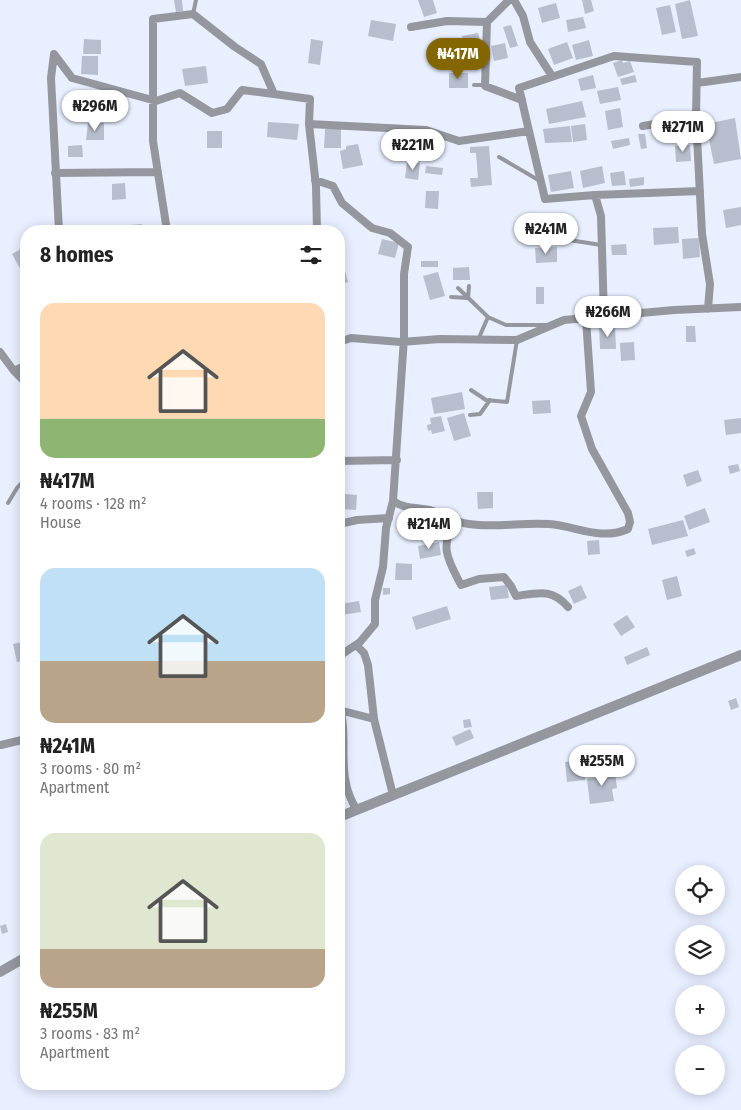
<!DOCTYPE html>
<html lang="en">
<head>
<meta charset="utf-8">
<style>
  body { margin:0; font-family:"Fira Sans Condensed",sans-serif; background:#f6f6f6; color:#222; height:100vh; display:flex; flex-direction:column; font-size:19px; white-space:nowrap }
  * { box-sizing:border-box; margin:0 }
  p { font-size:16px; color:#767676 }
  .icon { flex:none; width:28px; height:28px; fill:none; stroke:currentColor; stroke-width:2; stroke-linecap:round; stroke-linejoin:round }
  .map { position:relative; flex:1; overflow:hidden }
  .panel { position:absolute; left:20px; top:225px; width:325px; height:865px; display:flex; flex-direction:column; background:#fff; border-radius:20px; box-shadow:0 2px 12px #0003 }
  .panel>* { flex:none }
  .controls { position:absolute; left:675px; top:865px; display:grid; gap:10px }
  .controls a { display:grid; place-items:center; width:50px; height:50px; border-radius:50%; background:#fff; box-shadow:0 2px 12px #0003; font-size:25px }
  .price { position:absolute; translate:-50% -42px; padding:0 11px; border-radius:18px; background:#fff; color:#222; font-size:16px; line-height:32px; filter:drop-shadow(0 1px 2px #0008) }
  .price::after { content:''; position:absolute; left:50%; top:30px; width:15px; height:11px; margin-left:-8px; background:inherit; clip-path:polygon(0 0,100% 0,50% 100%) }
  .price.on { background:#836600; color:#fff }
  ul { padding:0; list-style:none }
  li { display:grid; align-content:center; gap:10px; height:265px; padding:0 20px }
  li span { display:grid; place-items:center; height:155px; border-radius:15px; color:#555 }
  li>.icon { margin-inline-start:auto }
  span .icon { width:90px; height:90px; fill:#fffc; stroke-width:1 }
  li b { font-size:21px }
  h2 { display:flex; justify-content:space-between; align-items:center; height:60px; padding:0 20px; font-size:21px }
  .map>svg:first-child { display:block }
  .building { fill:#b8becd }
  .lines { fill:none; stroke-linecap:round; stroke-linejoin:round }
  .service { stroke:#95979e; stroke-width:4 }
  .minor { stroke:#95979e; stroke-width:8 }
  .tertiary { stroke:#95979e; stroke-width:10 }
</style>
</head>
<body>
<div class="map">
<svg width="741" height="1110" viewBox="0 0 741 1110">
  <rect width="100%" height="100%" fill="#e9efff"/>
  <!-- building -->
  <path class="building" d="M174 0H182L183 11 176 12Z
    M418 0H433L437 13 424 17Z
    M582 0H591L594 11 585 14Z
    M690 0 698 36 682 39 675 4Z
    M556 3 560 18 542 23 538 8Z
    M670 5 676 32 662 35 656 8Z
    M583 17 586 28 568 32 566 20Z
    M371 20 396 24 393 41 368 36Z
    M511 25 518 46 510 48 503 27Z
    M478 33 480 40 463 43 462 36Z
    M84 39 101 40V54H83Z
    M311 39 323 41 320 65 308 63Z
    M589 40 593 56 576 60 572 45Z
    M567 42 573 58 554 65 548 49Z
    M505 43 508 58 494 61 491 46Z
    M82 56H98V75L81 74Z
    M622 60 623 63 630 61 634 72 618 77 613 63Z
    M206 66 208 83 185 86 182 69Z
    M449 73H468V88H449Z
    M593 75 596 88 581 91 578 79Z
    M635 75 637 82 622 85 620 79Z
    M618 87 621 100 600 104 597 91Z
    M582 101 586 117 549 124 546 109Z
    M76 108 100 109 99 121 76 120Z
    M620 108 623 127 608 130 605 111Z
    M735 118 741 159 714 164 706 124Z
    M268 122 299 124 297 140 267 137Z
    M88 123H104V140H86Z
    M585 124 587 140 573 142 571 126Z
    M570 126 572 142 545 143 543 129Z
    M325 129H341V148H324Z
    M207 131H222V148H207Z
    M638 134H645L647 148 641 149Z
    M629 138 630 145 613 149 611 141Z
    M358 144 363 165 343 169 340 151 346 149V146Z
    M82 145 83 157H68V146Z
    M690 145 691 161 676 162 675 146Z
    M489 146 492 185 471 187 470 178H478L476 153H470V147Z
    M407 162 420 163 418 180 405 178Z
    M426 166 443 168 442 175 425 173Z
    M602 166 605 183 583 188 580 171Z
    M571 171 574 188 551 192 548 175Z
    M624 171 626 185 612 186 610 173Z
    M644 177V185L630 187 629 179Z
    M125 183 126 199 112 200V184Z
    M426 191H439L438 209 425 208Z
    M741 207V225L726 228 723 210Z
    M142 224V231H116V226Z
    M678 227 679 243 654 245 653 228Z
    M699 238 700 257 683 259 682 239Z
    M382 239 399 243 395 258 378 254Z
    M626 244 627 255H612L611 245Z
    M26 246V269L22 272 12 254Z
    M557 247V262L536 263 535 248Z
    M421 261H438V267H421Z
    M469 267 470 280H453V268Z
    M345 271 348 282 339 285V272Z
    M438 272 445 296 430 300 423 276Z
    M536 287H544V304H536Z
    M615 326 616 349H600L599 327Z
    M686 326H695L696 342H686Z
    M634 342 635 360 621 361 620 343Z
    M462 392 465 409 434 414 431 398Z
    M550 400 551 413 533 414 532 401Z
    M464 413 471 436 454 441 447 418Z
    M441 416 445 431 432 434 431 430 428 431 427 425 431 424 430 418Z
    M741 418V433L726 435 724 420Z
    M738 464 740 471 730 474 728 466Z
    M698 470 702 481 687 487 683 475Z
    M477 492H493V508L478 509Z
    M345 494 357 495 356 510 343 509Z
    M705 508 710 522 689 530 684 516Z
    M397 518H414V531H399Z
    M683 520 688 536 652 545 648 529Z
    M441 528V536H431L430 529Z
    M599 540 600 554 588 555 587 541Z
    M439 542 441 555 420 559 418 546Z
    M694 548 696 554 687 557 685 551Z
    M396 563 412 564V580H395Z
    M677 576 682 596 667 600 662 580Z
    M507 585 509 598 491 600 489 587Z
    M581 585 587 598 574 604 568 591Z
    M383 588H390V594L383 595Z
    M359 601 361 612 341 615 340 604Z
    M447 606 451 619 416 630 412 617Z
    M627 615 635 627 621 636 613 624Z
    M26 641V660L17 662 13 644Z
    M647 647 650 655 627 665 624 657Z
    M736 698 739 707 731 710 728 701Z
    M470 719 472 727 464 728 463 720Z
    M470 729 474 738 456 746 452 737Z
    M583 760 585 780 567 782 565 762Z
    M610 768 611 773 615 772 617 788 612 789 614 801 590 804 587 779 598 777 597 770Z
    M6 924 8 932 2 934 0 926Z"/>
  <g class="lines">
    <!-- service -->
    <path class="service" d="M193 14 196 0
      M474 85H484
      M499 157 540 181
      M544 236 601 245
      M458 288 488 317 478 340
      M451 297 468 298 469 286
      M488 317 506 325H546
      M471 390 486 400 507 402 517 340
      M470 415 480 414 490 400
      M8 503 17 488 26 478"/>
    <!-- minor -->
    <path class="minor" d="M514 0 523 16 530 42 552 76
      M487 22 485 86 522 100
      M411 27 447 21 487 22 509 0
      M697 83 741 77
      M696 117 702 234 710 284 708 309
      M309 124 316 186 317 231
      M529 131 545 199 595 195 601 216 604 317
      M55 173 158 172
      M315 180 333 186 342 203 372 228 390 233 408 247 404 274V338L393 501C405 509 416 507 430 510 443 514 454 522 469 524 496 528 523 522 549 524 576 526 601 541 628 529L630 522 628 513 592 449 581 416 591 392 586 319
      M595 195 700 191
      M59 231 51 78 54 54 72 78 156 101 180 93 212 113 227 109 242 90 274 94
      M167 231 153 141V19L193 14 235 47 261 64 274 94 310 99 309 124 426 130 459 141 529 131 519 88 614 56 697 62 696 117 643 126
      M339 342 351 338 401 342 440 339 517 340 564 320 674 310 741 307
      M0 352 14 371 26 383
      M14 371 26 365
      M339 461 397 460
      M455 522C439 547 448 560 461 585L479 579 504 577 511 586 516 596C538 593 552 588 568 607
      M339 524 357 520 389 518
      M356 645 364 653 368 665 374 719 393 795
      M339 659 341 655 360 642 375 624V600L383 567 386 528 393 501
      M339 703C350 739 334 776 357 810
      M339 710 374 719
      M1 745 26 739"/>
    <!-- tertiary -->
    <path class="tertiary" d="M339 817 741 655
      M0 972 26 957"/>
  </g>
</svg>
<div class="controls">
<a><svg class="icon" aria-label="locate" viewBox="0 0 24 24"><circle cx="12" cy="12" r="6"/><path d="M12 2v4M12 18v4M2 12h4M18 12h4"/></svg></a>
<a><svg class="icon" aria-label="layers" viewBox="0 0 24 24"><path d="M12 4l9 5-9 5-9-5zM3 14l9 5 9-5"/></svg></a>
<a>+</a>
<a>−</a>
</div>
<b class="price on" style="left:458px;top:80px">₦417M</b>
<b class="price" style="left:95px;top:132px">₦296M</b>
<b class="price" style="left:683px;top:153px">₦271M</b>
<b class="price" style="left:413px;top:171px">₦221M</b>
<b class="price" style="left:546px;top:255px">₦241M</b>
<b class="price" style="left:608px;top:338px">₦266M</b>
<b class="price" style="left:429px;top:550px">₦214M</b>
<b class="price" style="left:602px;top:787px">₦255M</b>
<section class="panel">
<h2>8 homes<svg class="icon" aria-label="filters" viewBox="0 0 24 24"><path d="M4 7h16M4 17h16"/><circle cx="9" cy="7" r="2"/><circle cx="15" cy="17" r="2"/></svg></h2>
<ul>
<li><span style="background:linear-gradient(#ffd9b3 75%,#8fb573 0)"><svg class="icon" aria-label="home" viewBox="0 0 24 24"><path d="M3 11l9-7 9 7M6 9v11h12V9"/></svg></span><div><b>₦417M</b><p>4 rooms · 128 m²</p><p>House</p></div></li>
<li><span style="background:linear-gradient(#bfe0f5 60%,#b9a48a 0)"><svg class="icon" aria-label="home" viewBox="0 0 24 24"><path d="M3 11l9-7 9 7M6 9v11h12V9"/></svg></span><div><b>₦241M</b><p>3 rooms · 80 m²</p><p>Apartment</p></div></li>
<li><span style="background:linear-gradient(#dfe7d0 75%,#b9a48a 0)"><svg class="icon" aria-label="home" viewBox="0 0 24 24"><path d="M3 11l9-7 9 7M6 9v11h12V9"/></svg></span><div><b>₦255M</b><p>3 rooms · 83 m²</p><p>Apartment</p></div></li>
</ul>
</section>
</div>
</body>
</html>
